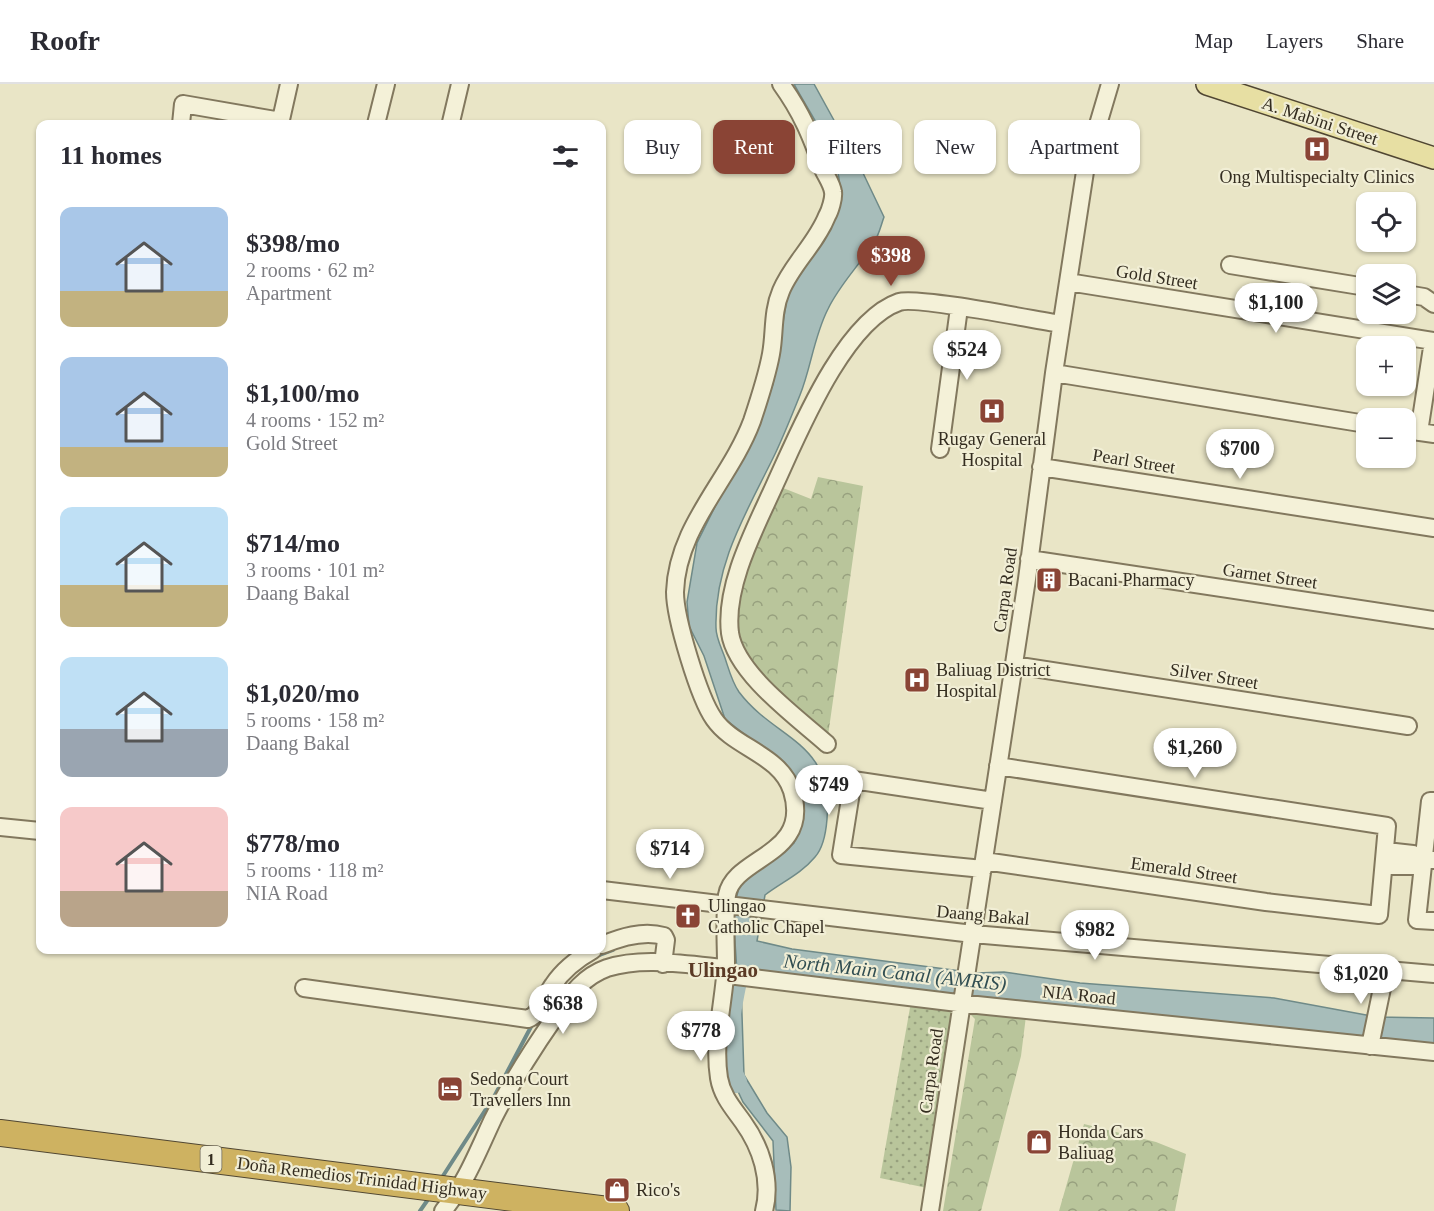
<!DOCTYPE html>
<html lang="en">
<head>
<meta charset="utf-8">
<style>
  body { margin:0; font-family:Georgia,serif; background:#f2f2f3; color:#2b2b33; height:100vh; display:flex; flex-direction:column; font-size:22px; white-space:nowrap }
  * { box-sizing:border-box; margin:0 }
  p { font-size:20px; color:#7c7c81 }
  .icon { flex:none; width:33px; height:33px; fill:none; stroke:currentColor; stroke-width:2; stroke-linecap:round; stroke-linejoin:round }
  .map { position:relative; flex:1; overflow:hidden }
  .drawer { position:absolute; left:36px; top:36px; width:570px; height:834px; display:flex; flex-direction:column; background:#fff; border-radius:12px; box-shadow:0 2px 4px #0004 }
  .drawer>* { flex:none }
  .top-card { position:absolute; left:624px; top:36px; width:570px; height:54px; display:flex; gap:12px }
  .controls { position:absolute; left:1356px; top:108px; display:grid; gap:12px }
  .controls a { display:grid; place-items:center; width:60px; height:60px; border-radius:12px; background:#fff; box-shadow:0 2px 4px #0004; font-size:30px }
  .price { position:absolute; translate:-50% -51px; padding:0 14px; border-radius:21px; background:#fff; color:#222; font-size:20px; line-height:39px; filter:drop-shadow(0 2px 3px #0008) }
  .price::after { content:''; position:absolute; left:50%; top:36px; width:18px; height:14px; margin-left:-9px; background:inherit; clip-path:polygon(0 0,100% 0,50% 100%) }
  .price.selected { background:#8a4435; color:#fff }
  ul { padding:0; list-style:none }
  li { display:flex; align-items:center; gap:18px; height:150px; padding:0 24px }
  li span { display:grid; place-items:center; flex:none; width:168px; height:120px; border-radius:12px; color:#555 }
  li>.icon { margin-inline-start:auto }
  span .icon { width:72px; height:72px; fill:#fffc; stroke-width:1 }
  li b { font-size:26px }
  h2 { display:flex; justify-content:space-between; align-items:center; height:72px; padding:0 24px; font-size:26px }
  .chip { padding:0 21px; border-radius:12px; background:#fff; box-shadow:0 2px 4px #0004; font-size:21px; line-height:54px }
  .chip.selected { background:#8a4435; color:#fff }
  header { display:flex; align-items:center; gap:36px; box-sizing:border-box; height:84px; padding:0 30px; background:#fff; border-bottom:2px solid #e1e1e2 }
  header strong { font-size:28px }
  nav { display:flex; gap:33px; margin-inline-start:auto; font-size:21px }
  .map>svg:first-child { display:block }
  .green { fill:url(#green-dots) }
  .forest { fill:url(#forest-crowns) }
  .water { fill:#a7bdba; stroke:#6f8a88; stroke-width:1.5 }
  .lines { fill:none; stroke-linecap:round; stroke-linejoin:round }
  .stream { stroke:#6f8a88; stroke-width:4 }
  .river { stroke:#a7bdba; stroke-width:22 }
  .minor-casing { stroke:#82785e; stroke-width:20 }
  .major-casing { stroke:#504632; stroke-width:24 }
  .highway-casing { stroke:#504632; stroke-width:28 }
  .minor { stroke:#f4f1d8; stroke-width:16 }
  .major { stroke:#e7dfa3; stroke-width:21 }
  .highway { stroke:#ceb261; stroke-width:26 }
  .labels { text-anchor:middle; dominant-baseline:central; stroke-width:4.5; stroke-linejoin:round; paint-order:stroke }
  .shield { fill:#f1eed5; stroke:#6d6756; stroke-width:1.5 }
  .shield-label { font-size:16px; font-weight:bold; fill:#342d20 }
  .street-label { font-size:18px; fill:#342d20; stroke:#f1eed5 }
  .poi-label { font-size:18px; fill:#342d20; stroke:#f1eed5; text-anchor:start }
  .water-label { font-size:20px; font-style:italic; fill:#314e52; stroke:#f1eed5 }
  .quarter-label { font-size:21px; font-weight:bold; fill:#5b3a25; stroke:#f1eed5 }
</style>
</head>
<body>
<header>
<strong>Roofr</strong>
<nav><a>Map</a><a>Layers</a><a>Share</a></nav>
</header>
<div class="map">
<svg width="1434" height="1127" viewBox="0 0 1434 1127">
  <defs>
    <pattern id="green-dots" width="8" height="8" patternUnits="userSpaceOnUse" patternTransform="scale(1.5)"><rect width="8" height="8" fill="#b9c59b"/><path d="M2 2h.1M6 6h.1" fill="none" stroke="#97a07e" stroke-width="1.8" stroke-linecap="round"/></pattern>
    <pattern id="forest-crowns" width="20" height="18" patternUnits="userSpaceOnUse" patternTransform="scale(1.5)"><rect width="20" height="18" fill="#b9c59b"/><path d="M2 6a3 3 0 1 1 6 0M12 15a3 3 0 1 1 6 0" fill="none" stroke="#97a07e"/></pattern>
  </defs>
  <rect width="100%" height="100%" fill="#e9e5c6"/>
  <!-- green -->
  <path class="green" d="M911 918 952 923 927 1104 880 1094Z"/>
  <!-- forest -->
  <path class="forest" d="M818 393 863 402 828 652 817 654 734 558 741 503 755 444 778 402 811 415Z
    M970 925 1026 932 1021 972 981 1127H943L975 935 970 930Z
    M1084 1040 1156 1058 1186 1070 1175 1127H1059Z"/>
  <!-- water -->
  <path class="water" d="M794 0H814L863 89 884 133C881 141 879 151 874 158 859 182 840 200 828 225 814 252 811 284 800 311 792 331 784 351 775 370 748 426 714 479 716 544 716 554 722 565 725 574 729 586 732 598 739 608 776 657 833 656 827 735 826 748 824 763 815 773 801 790 782 798 765 811L757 857 792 865 976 889 1004 888 1080 899 1274 914 1377 933 1434 934V960L745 889 741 901 744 991 767 1029 787 1053 791 1083 790 1127 776 1126 773 1057 743 1018 729 988 732 915 737 888 733 828 740 799 794 759 799 746 796 697 784 678 762 664 725 635 704 572 689 542 687 518 697 459 764 324 773 300 788 208 840 103C838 67 811 32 794 0Z"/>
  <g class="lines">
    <!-- stream -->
    <path class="stream" d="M597 872 613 866
      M441 1095 495 1011 533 939
      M420 1127 429 1114"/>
    <!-- river -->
    <path class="river" d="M736 998C719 969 731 923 737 892"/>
    <defs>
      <path id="minor" d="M451 38 460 0
        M181 40 183 20 281 37
        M280 40 289 0
        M376 40 386 0
        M1230 181 1366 203
        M1068 198 1433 257 1419 348
        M1406 210 1424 213 1434 220
        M1054 289 1366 340
        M1406 346 1434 350
        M940 365 959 224
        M1041 383 1434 444
        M1029 475 1434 536
        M1014 581 1408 642
        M827 660C798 634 736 590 730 549 724 500 757 441 776 398 799 348 844 237 899 218 916 212 1035 236 1061 240
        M1434 717H1430L1417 836 1434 837
        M0 743 40 747
        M1386 767 1413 770 1422 775 1434 776
        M984 777 1266 818 1379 831 1387 742 998 682
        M1384 782H1413L1422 775
        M983 785 841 771 853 696 993 717
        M602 806 973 850 1434 890
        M602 861C621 853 643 846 664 852L666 856 663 880
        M304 904 528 935C541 930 545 912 553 901 563 886 577 875 593 866
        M1370 962 1386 885
        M443 1127C466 1099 478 1067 493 1035 511 999 532 966 555 933 570 912 582 893 607 884 644 872 688 881 726 884L728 891 958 919 1434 968
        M764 1127C772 1096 761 1063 743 1038 733 1024 722 1012 719 994 713 956 724 918 726 881 726 858 724 834 727 811 734 772 812 772 792 707 780 670 734 664 714 635 699 614 675 534 675 508 677 442 730 396 752 337 759 316 767 292 771 270 775 249 772 228 781 207 792 180 816 160 827 132 830 127 834 114 833 108 832 100 826 92 823 85 811 52 802 29 781 0
        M930 1127 1027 495 1054 289 1086 81 1110 0"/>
      <path id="major" d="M1207 0 1434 74"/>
      <path id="highway" d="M0 1049 616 1127"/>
    </defs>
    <!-- minor casing -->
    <use href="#minor" class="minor-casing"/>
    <!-- major casing -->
    <use href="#major" class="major-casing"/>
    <!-- highway casing -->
    <use href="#highway" class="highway-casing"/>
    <!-- minor -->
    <use href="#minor" class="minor"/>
    <!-- major -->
    <use href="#major" class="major"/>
    <!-- highway -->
    <use href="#highway" class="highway"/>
  </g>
  <!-- icons -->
  <defs>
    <symbol id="hospital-square" viewBox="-11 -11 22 22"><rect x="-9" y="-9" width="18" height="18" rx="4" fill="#8a4435" stroke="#f1eed5"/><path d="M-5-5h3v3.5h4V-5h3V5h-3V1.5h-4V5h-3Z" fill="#fff"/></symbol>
    <symbol id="building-square" viewBox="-11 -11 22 22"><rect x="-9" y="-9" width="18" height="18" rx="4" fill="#8a4435" stroke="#f1eed5"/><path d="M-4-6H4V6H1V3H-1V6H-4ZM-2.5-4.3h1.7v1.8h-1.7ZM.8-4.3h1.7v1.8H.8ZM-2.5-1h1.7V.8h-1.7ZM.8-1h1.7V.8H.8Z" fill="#fff"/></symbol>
    <symbol id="church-square" viewBox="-11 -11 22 22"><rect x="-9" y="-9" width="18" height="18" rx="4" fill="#8a4435" stroke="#f1eed5"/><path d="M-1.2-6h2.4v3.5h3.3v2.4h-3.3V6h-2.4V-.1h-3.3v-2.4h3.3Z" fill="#fff"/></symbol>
    <symbol id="hotel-square" viewBox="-11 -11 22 22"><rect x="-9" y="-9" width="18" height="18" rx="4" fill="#8a4435" stroke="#f1eed5"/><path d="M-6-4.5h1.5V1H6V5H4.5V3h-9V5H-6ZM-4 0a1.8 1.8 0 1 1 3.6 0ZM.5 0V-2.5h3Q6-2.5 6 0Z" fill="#fff"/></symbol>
    <symbol id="shop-square" viewBox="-11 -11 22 22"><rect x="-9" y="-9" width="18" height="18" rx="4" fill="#8a4435" stroke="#f1eed5"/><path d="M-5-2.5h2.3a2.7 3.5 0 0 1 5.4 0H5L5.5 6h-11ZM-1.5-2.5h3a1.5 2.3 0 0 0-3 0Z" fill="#fff"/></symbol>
  </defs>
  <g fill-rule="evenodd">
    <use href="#hospital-square" x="1302" y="50" width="30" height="30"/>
    <use href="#hospital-square" x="977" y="312" width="30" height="30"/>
    <use href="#building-square" x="1034" y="481" width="30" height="30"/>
    <use href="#hospital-square" x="902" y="581" width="30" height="30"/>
    <use href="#church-square" x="673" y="817" width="30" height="30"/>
    <use href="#hotel-square" x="435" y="990" width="30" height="30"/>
    <use href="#shop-square" x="1024" y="1043" width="30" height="30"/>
    <use href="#shop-square" x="602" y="1091" width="30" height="30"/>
  </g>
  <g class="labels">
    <!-- shield labels -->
    <rect class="shield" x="200.5" y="1062" width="21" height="26" rx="4.5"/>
    <g class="shield-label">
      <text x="211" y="1075">1</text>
    </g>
    <!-- street labels -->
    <g class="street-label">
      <text transform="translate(1320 37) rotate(18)">A. Mabini Street</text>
      <text transform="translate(1157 193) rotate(9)">Gold Street</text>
      <text transform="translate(1134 377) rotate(9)">Pearl Street</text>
      <text transform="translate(1270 492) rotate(8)">Garnet Street</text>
      <text transform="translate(1005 506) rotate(-82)">Carpa Road</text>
      <text transform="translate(1214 592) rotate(9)">Silver Street</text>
      <text transform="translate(1184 786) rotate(8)">Emerald Street</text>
      <text transform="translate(983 831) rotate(5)">Daang Bakal</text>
      <text transform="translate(1079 911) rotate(6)">NIA Road</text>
      <text transform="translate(931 987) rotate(-82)">Carpa Road</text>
      <text transform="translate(362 1094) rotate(7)">Doña Remedios Trinidad Highway</text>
    </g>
    <!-- poi labels -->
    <g class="poi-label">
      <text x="1317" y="93" text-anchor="middle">Ong Multispecialty Clinics</text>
      <text x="992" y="355" text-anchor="middle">Rugay General<tspan x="992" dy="21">Hospital</tspan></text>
      <text x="1068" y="496">Bacani Pharmacy</text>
      <text x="936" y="586">Baliuag District<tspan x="936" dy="21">Hospital</tspan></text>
      <text x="708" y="822">Ulingao<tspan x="708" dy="21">Catholic Chapel</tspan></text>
      <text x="470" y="995">Sedona Court<tspan x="470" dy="21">Travellers Inn</tspan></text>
      <text x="1058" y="1048">Honda Cars<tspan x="1058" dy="21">Baliuag</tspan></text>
      <text x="636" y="1106">Rico's</text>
    </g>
    <!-- water labels -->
    <g class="water-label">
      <text transform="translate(895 888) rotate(6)">North Main Canal (AMRIS)</text>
    </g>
    <!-- quarter labels -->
    <g class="quarter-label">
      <text x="723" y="886">Ulingao</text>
    </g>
  </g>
</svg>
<div class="controls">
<a><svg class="icon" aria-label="locate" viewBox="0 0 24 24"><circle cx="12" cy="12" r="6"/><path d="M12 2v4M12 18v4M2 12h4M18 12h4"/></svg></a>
<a><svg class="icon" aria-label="layers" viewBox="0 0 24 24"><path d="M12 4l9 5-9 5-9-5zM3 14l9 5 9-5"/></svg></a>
<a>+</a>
<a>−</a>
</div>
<b class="price selected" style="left:891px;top:203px">$398</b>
<b class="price" style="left:1276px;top:250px">$1,100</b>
<b class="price" style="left:967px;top:297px">$524</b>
<b class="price" style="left:1240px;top:396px">$700</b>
<b class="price" style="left:1195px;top:695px">$1,260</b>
<b class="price" style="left:829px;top:732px">$749</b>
<b class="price" style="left:670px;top:796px">$714</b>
<b class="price" style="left:1095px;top:877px">$982</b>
<b class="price" style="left:1361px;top:921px">$1,020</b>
<b class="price" style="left:563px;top:951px">$638</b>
<b class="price" style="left:701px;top:978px">$778</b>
<div class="top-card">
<a class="chip">Buy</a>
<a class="chip selected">Rent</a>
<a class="chip">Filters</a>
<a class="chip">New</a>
<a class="chip">Apartment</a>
</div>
<section class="drawer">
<h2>11 homes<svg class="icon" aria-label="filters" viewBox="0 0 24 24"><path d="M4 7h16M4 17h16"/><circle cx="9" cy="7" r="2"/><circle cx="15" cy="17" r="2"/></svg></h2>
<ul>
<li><span style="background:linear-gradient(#a9c7e8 70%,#c2b280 0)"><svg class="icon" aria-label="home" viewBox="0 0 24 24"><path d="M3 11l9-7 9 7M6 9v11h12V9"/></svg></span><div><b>$398/mo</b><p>2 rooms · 62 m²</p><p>Apartment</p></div></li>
<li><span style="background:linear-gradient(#a9c7e8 75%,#c2b280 0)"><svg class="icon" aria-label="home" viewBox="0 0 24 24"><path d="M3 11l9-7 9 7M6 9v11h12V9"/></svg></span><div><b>$1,100/mo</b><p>4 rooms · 152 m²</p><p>Gold Street</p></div></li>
<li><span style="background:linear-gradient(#bfe0f5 65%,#c2b280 0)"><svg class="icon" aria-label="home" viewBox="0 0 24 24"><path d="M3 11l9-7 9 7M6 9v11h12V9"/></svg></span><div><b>$714/mo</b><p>3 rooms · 101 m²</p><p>Daang Bakal</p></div></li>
<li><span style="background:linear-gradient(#bfe0f5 60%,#9aa5b1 0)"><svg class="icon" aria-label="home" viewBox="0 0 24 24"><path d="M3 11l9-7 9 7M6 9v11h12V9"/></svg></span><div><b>$1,020/mo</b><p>5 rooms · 158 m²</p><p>Daang Bakal</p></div></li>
<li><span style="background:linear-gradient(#f6c9c9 70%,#b9a48a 0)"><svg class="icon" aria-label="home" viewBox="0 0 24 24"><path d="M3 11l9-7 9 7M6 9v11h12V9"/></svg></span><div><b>$778/mo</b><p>5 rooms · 118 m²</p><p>NIA Road</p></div></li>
</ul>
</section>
</div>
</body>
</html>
